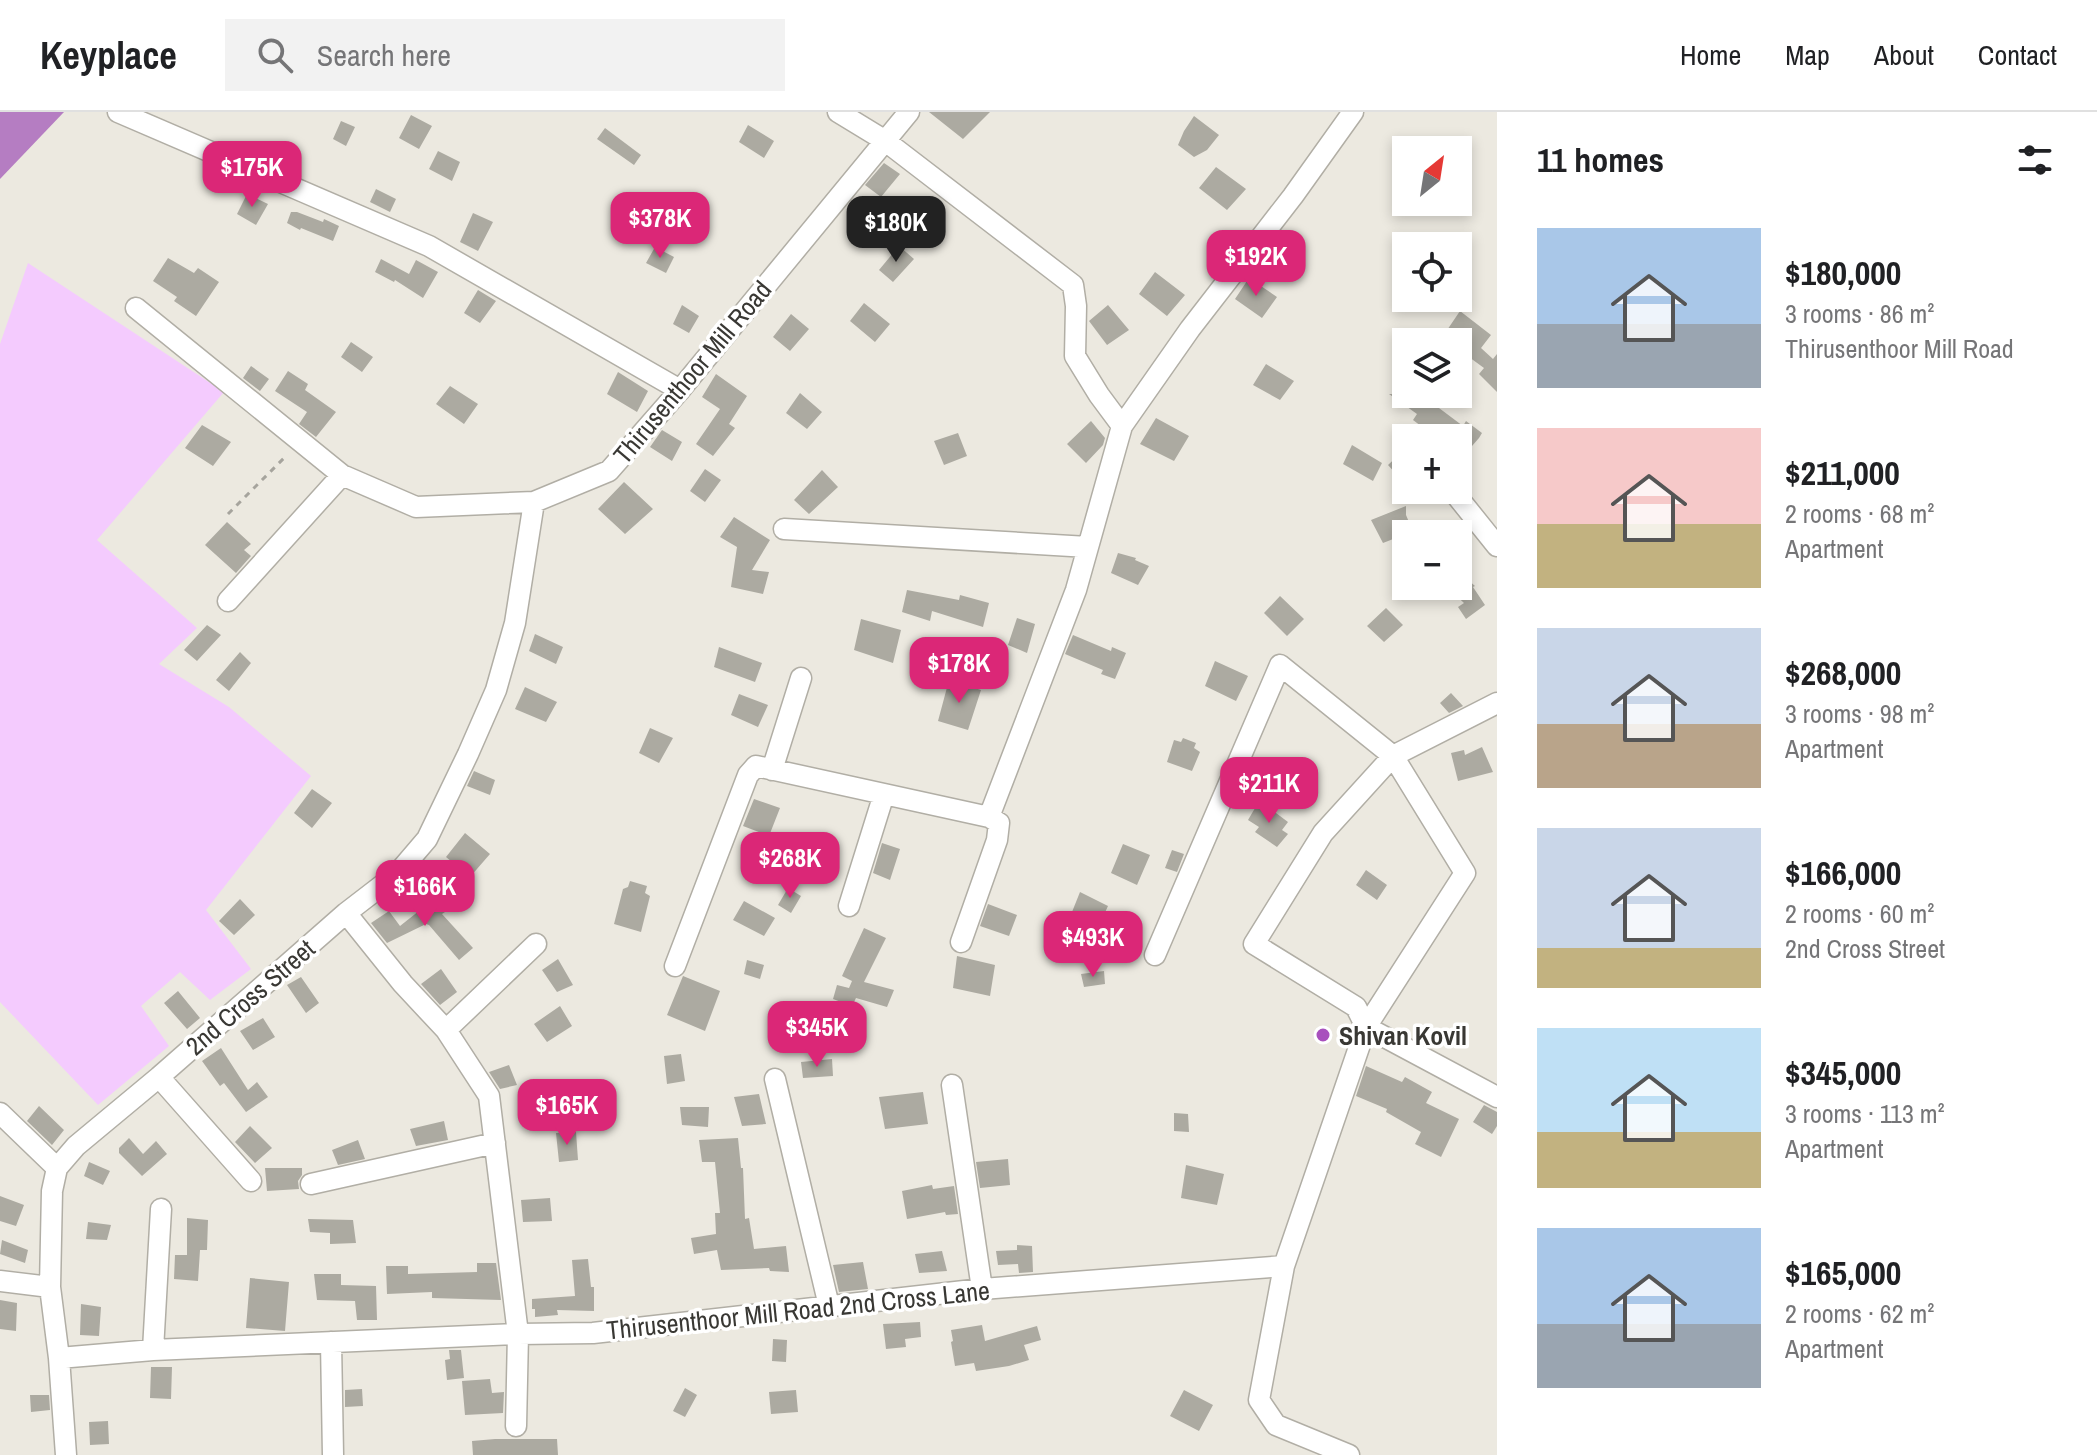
<!DOCTYPE html>
<html lang="en">
<head>
<meta charset="utf-8">
<style>
  body { margin:0; font-family:"Archivo Narrow",sans-serif; background:#f2f2f2; color:#202124; height:100vh; display:flex; flex-direction:column; font-size:30px; white-space:nowrap }
  * { box-sizing:border-box; margin:0 }
  p { font-size:26px; color:#757577 }
  .icon { flex:none; width:44px; height:44px; fill:none; stroke:currentColor; stroke-width:2; stroke-linecap:round; stroke-linejoin:round }
  .map { position:relative; flex:1; overflow:hidden }
  .panel { display:flex; flex-direction:column; background:#fff; width:600px }
  .panel>* { flex:none }
  .needle { width:52px; rotate:30deg }
  .tools { position:absolute; left:1392px; top:24px; display:grid; gap:16px }
  .tools a { display:grid; place-items:center; width:80px; height:80px; border-radius:0px; background:#fff; box-shadow:0 4px 12px #0003; font-size:40px }
  .price { position:absolute; translate:-50% -68px; padding:0 18px; border-radius:16px; background:#db2777; color:#fff; font-size:26px; line-height:52px; filter:drop-shadow(0 2px 4px #0008) }
  .price::after { content:''; position:absolute; left:50%; top:48px; width:24px; height:18px; margin-left:-12px; background:inherit; clip-path:polygon(0 0,100% 0,50% 100%) }
  .price.active { background:#222; color:#fff }
  ul { padding:0; list-style:none }
  li { display:flex; align-items:center; gap:24px; height:200px; padding:0 40px }
  li span { display:grid; place-items:center; flex:none; width:224px; height:160px; border-radius:0px; color:#555 }
  li>.icon { margin-inline-start:auto }
  span .icon { width:96px; height:96px; fill:#fffc; stroke-width:1 }
  li b { font-size:34px }
  h2 { display:flex; justify-content:space-between; align-items:center; height:96px; padding:0 40px; font-size:34px }
  header { display:flex; align-items:center; gap:48px; box-sizing:border-box; height:112px; padding:0 40px; background:#fff; border-bottom:2px solid #e0e0e0 }
  header strong { font-size:38px }
  nav { display:flex; gap:44px; margin-inline-start:auto; font-size:28px }
  .search { width:560px; height:72px; background:#f2f2f2; display:flex; align-items:center; gap:20px; box-sizing:border-box; padding:0 28px; border-radius:0px; color:#757577; font-size:30px }
  main { display:flex; flex:1; min-height:0 }
  .map>svg:first-child { display:block }
  .green { fill:#f4cbfe }
  .water { fill:#b57dc2 }
  .building { fill:#acaaa1 }
  .lines { fill:none; stroke-linecap:round; stroke-linejoin:round }
  .minor-casing { stroke:#b1aea5; stroke-width:23 }
  .path { stroke:#a6a49d; stroke-width:3; stroke-dasharray:6 6; stroke-linecap:butt }
  .minor { stroke:#fff; stroke-width:20 }
  .poi-dot { fill:#a850bd; stroke:#fff; stroke-width:3 }
  .labels { text-anchor:middle; dominant-baseline:central; stroke-width:7; stroke-linejoin:round; paint-order:stroke }
  .street-label { font-size:26px; fill:#393834; stroke:#fff }
  .poi-label { font-size:26px; font-weight:bold; fill:#393834; stroke:#fff; text-anchor:start }
</style>
</head>
<body>
<header>
<strong>Keyplace</strong>
<div class="search"><svg class="icon" aria-label="search" viewBox="0 0 24 24"><circle cx="10" cy="10" r="6"/><path d="M15 15l6 6"/></svg>Search here</div>
<nav><a>Home</a><a>Map</a><a>About</a><a>Contact</a></nav>
</header>
<main>
<div class="map">
<svg width="1497" height="1343" viewBox="0 0 1497 1343">
  <rect width="100%" height="100%" fill="#ece9e0"/>
  <!-- green -->
  <path class="green" d="M28 151 224 280 97 428 197 516 159 552 229 595 311 664 206 798 251 857 210 888 180 860 141 894 169 934 98 993 0 890V232Z"/>
  <!-- water -->
  <path class="water" d="M0 0H64L0 67Z"/>
  <!-- building -->
  <path class="building" d="M929 0H990L963 27Z
    M411 3 432 14 419 37 399 26Z
    M1194 4 1219 23 1207 38 1194 45 1178 33 1184 19Z
    M341 9 355 15 346 34 333 27Z
    M748 13 774 29 764 46 739 30Z
    M605 16 641 43 634 53 597 27Z
    M438 39 460 50 452 69 429 57Z
    M884 51 900 62 881 85 865 73Z
    M1216 55 1246 77 1227 98 1199 76Z
    M376 77 396 87 390 100 370 90Z
    M247 82 268 92 256 113 237 102Z
    M899 91 914 102 903 112 890 102Z
    M291 100H297L323 110 324 107 339 114 333 129 301 116 300 118 287 111Z
    M473 101 493 110 478 139 460 130Z
    M899 134 914 147 893 170 879 158Z
    M655 135 674 145 666 161 646 151Z
    M168 146 194 161 198 156 219 170 196 204 174 189 177 185 153 169Z
    M381 147 409 162 416 148 438 160 423 186 395 168 394 170 375 160Z
    M1155 160 1185 183 1167 204 1139 182Z
    M1249 166 1277 185 1262 206 1235 187Z
    M478 178 496 189 480 211 464 201Z
    M864 191 890 212 875 230 850 209Z
    M682 193 699 204 689 221 673 212Z
    M1108 193 1129 218 1107 233 1089 209Z
    M1460 199 1491 223 1481 236 1493 247 1497 242V280L1479 262 1484 256 1458 237V230H1439Z
    M791 202 809 217 790 239 773 225Z
    M351 230 373 245 362 260 341 245Z
    M1266 252 1294 269 1280 288 1253 273Z
    M251 254 269 267 260 279 243 266Z
    M288 259 308 272 305 278 336 300 316 325 299 312 307 300 275 279Z
    M618 260 648 279 637 300 607 282Z
    M716 262 747 284 729 312 735 316 713 344 696 332 720 297 702 285Z
    M450 274 478 292 464 312 436 292Z
    M800 281 822 300 807 317 786 301Z
    M1389 282H1417L1426 289 1427 287 1463 314 1466 309 1482 321 1479 326 1458 350V326H1437L1413 308 1417 302Z
    M1156 306 1189 324 1174 349 1140 332Z
    M1091 309 1105 326 1103 333 1086 351 1067 332Z
    M202 313 231 330 213 354 185 336Z
    M662 318 682 330 672 349 650 335Z
    M958 321 967 344 944 353 934 329Z
    M1352 333 1382 351 1373 369 1343 352Z
    M1406 336V373L1388 353Z
    M705 357 721 368 705 390 690 379Z
    M822 358 838 375 809 402 794 388Z
    M624 370 653 397 625 422 598 397Z
    M1406 394V403L1414 422H1406L1383 431 1371 408Z
    M734 405 770 428 752 458 769 460 763 482 731 475 737 435 720 425Z
    M227 410 251 432 244 438 251 444 236 461 205 433Z
    M1118 441 1136 446 1135 448 1149 454 1138 473 1111 461Z
    M1458 459 1475 474 1473 475 1485 493 1466 507 1458 495 1464 491 1446 474H1458Z
    M907 478 959 488 960 483 989 491 983 515 932 499 930 509 902 500Z
    M1280 484 1304 507 1287 524 1264 501Z
    M1386 496 1403 513 1384 530 1367 514Z
    M1017 506 1035 512 1027 541 1008 533Z
    M861 507 901 518 893 551 854 538Z
    M207 513 221 523 197 549 184 538Z
    M535 522 563 535 556 552 529 539Z
    M1073 523 1111 539 1112 535 1126 541 1115 567 1101 562 1103 558 1065 542Z
    M719 535 762 551 755 570 714 555Z
    M240 540 251 551 229 579 216 568Z
    M1215 549 1248 564 1236 589 1205 574Z
    M949 568 981 578 968 618 938 609Z
    M525 575 557 590 546 610 515 597Z
    M1451 581 1463 594 1449 601 1440 591Z
    M739 582 768 593 758 615 731 603Z
    M650 616 673 626 659 651 639 641Z
    M1183 626 1196 631 1194 636 1200 640 1192 659 1167 650 1174 628 1181 630Z
    M1482 635 1493 660 1458 669 1451 641 1464 638 1465 643Z
    M474 659 495 668 490 683 467 674Z
    M312 677 332 691 312 716 294 701Z
    M754 687 780 696 769 724 743 714Z
    M1258 691 1272 698 1288 710 1282 718 1288 722 1277 735 1255 720 1259 715 1248 708Z
    M465 721 490 742 470 765 446 745Z
    M882 731 900 737 890 768 873 761Z
    M1123 732 1150 743 1137 773 1111 761Z
    M1172 738 1184 742 1177 760 1165 756Z
    M1366 758 1387 773 1377 788 1356 773Z
    M630 769 647 774 645 781 650 784 641 820 614 812 623 777 628 775Z
    M788 776 801 784 791 801 778 793Z
    M1080 780 1108 794 1097 818 1070 805Z
    M240 787 255 803 234 823 219 809Z
    M434 787 445 800 442 802 473 836 459 848 429 813 426 812 387 831 371 811 389 799 400 814Z
    M744 789 775 806 764 824 733 808Z
    M988 792 1017 803 1009 824 980 814Z
    M864 816 886 826 864 870 894 878 887 895 856 886 852 894 833 887 837 873 849 876 852 869 842 864Z
    M957 844 995 853 990 884 953 876Z
    M558 847 573 873 557 880 542 858Z
    M747 848 764 853 760 867 744 862Z
    M441 857 457 880 440 893 421 872Z
    M1104 859 1105 872 1084 875 1081 862Z
    M683 864 720 879 705 919 667 903Z
    M301 865 319 891 306 901 287 873Z
    M178 879 200 906 187 917 164 891Z
    M560 894 572 914 547 930 534 912Z
    M263 906 275 925 253 938 240 919Z
    M221 936 248 978 257 970 268 985 246 1000 224 971 220 974 202 949Z
    M681 942 685 969 667 972 664 944Z
    M832 947 833 964 803 966 801 950Z
    M509 953 517 973 500 977 489 960Z
    M1366 954 1402 970 1405 965 1432 980 1426 991 1459 1007 1441 1045 1415 1032 1421 1020 1386 1000 1387 997 1356 984Z
    M923 980 928 1012 885 1017 879 985Z
    M759 982 766 1012 742 1014 734 985Z
    M1484 993 1497 1000V1014L1492 1022 1473 1010Z
    M39 994 64 1018 52 1033 27 1009Z
    M680 995H709L708 1015 682 1013Z
    M1174 1001 1188 1002 1189 1020 1174 1019Z
    M444 1009 448 1028 416 1034 410 1017Z
    M250 1014 272 1036 255 1051 235 1030Z
    M576 1020 578 1048 559 1050 556 1021Z
    M129 1026 143 1042 156 1029 167 1042 142 1064 119 1041V1036Z
    M738 1026 741 1056H743L745 1107 749 1106 754 1137 786 1134 789 1160 770 1159 769 1156 721 1158 717 1138 694 1142 691 1126 716 1122 715 1101H720L715 1050H702L699 1028Z
    M358 1028 365 1047 338 1053 332 1038Z
    M1008 1047 1010 1073 980 1076 976 1050Z
    M89 1050 110 1059 103 1073 84 1064Z
    M1186 1053 1224 1062 1217 1093 1181 1086Z
    M265 1056H302V1063L298 1069 299 1077 267 1079Z
    M932 1073 933 1077 954 1074 958 1102 946 1103 945 1100 907 1107 902 1079Z
    M0 1084 24 1093 16 1114 0 1109Z
    M550 1086 552 1109 523 1110 521 1088Z
    M187 1106 208 1108 207 1138H200L198 1169 174 1167 175 1143H187Z
    M308 1107 353 1108 356 1131 330 1132V1121L310 1120Z
    M88 1110 111 1113 107 1128 86 1127Z
    M2 1128 28 1138 25 1151 0 1142Z
    M1017 1133 1032 1134 1033 1160 1019 1161 1018 1152 998 1153 996 1139 1017 1138Z
    M942 1139 947 1159 919 1161 915 1142Z
    M588 1147 591 1175H594V1199L557 1198 558 1203 535 1205V1197H532V1187L575 1184 572 1148Z
    M863 1150 868 1177 839 1180 833 1153Z
    M477 1151H496L501 1188 432 1186V1180L387 1182 386 1154H408V1162L477 1160Z
    M314 1162H341V1173L376 1174 377 1208H357L355 1189 317 1188Z
    M250 1166 289 1170 285 1219 246 1216Z
    M0 1188 17 1191 16 1219 0 1217Z
    M81 1192 101 1195 99 1224 80 1223Z
    M920 1210 921 1225 905 1227 906 1235 886 1237 883 1212Z
    M982 1213 985 1229 1037 1214 1041 1228 1024 1233 1029 1248 1009 1254 976 1259 974 1251 955 1254 951 1230 953 1229 951 1218Z
    M773 1227 787 1228 786 1250 772 1249Z
    M449 1238H461L464 1266 447 1268 445 1248 450 1247Z
    M151 1255H172L171 1287 150 1286Z
    M490 1267 492 1281 504 1280 503 1301 465 1303 462 1269Z
    M685 1276 697 1283 685 1305 673 1299Z
    M362 1277 363 1294 345 1295V1278Z
    M796 1278 798 1300 771 1302 769 1280Z
    M1184 1278 1213 1293 1199 1319 1170 1304Z
    M30 1283H49L50 1298 31 1300Z
    M108 1309 109 1332 90 1333 89 1310Z
    M495 1327H557L558 1343H473L472 1329Z"/>
  <g class="lines">
    <defs>
      <path id="minor" d="M118 0 429 134 680 278
        M838 0 884 28 1073 173 1076 194 1075 244 1099 283 1122 314 1190 217 1293 84 1353 0
        M136 196 342 363 416 395 534 390 609 359 680 278 909 0
        M1452 378 1497 434
        M784 417 1088 435
        M228 489 342 363
        M1497 591 1393 644 1465 761 1366 915 1497 985
        M772 658 801 566
        M849 794 884 682
        M346 801 403 872 446 918 489 984 518 1222 516 1314
        M961 830 997 728 999 711 989 705
        M675 854 748 663 756 654 989 705 1076 478 1122 314
        M446 918 536 832
        M159 965 251 1069
        M775 967 829 1194
        M952 973 982 1177
        M0 1001 57 1056
        M311 1072 495 1031
        M1284 1154 1259 1288 1276 1313 1349 1343
        M0 1169 50 1175
        M331 1230 333 1343
        M153 1238 161 1097
        M59 1246 153 1238 518 1222 593 1221 982 1177 1284 1154 1366 915 1356 895 1254 832 1323 721 1393 644 1280 553 1155 843
        M66 1343 59 1246 50 1175 52 1079 57 1056 76 1034 159 965 346 801 398 761 427 727 468 642 496 578 515 511 534 390"/>
    </defs>
    <!-- minor casing -->
    <use href="#minor" class="minor-casing"/>
    <!-- path -->
    <path class="path" d="M228 402 287 343"/>
    <!-- minor -->
    <use href="#minor" class="minor"/>
  </g>
  <!-- markers -->
  <circle class="poi-dot" cx="1323" cy="923" r="8"/>
  <g class="labels">
    <!-- street labels -->
    <g class="street-label">
      <text transform="translate(692 260) rotate(-50)">Thirusenthoor Mill Road</text>
      <text transform="translate(250 885) rotate(-41)">2nd Cross Street</text>
      <text transform="translate(798 1198) rotate(-6)">Thirusenthoor Mill Road 2nd Cross Lane</text>
    </g>
    <!-- poi labels -->
    <g class="poi-label">
      <text x="1339" y="923">Shivan Kovil</text>
    </g>
  </g>
</svg>
<div class="tools">
<a><svg class="needle" viewBox="-14 -14 28 28"><path d="M0-13l5 13h-10z" fill="#e53935"/><path d="M0 13l5-13h-10z" fill="#757577"/></svg></a>
<a><svg class="icon" aria-label="locate" viewBox="0 0 24 24"><circle cx="12" cy="12" r="6"/><path d="M12 2v4M12 18v4M2 12h4M18 12h4"/></svg></a>
<a><svg class="icon" aria-label="layers" viewBox="0 0 24 24"><path d="M12 4l9 5-9 5-9-5zM3 14l9 5 9-5"/></svg></a>
<a>+</a>
<a>−</a>
</div>
<b class="price" style="left:252px;top:97px">$175K</b>
<b class="price" style="left:660px;top:148px">$378K</b>
<b class="price active" style="left:896px;top:152px">$180K</b>
<b class="price" style="left:1256px;top:186px">$192K</b>
<b class="price" style="left:959px;top:593px">$178K</b>
<b class="price" style="left:1269px;top:713px">$211K</b>
<b class="price" style="left:790px;top:788px">$268K</b>
<b class="price" style="left:425px;top:816px">$166K</b>
<b class="price" style="left:1093px;top:867px">$493K</b>
<b class="price" style="left:817px;top:957px">$345K</b>
<b class="price" style="left:567px;top:1035px">$165K</b>
</div>
<section class="panel">
<h2>11 homes<svg class="icon" aria-label="filters" viewBox="0 0 24 24"><path d="M4 7h16M4 17h16"/><circle cx="9" cy="7" r="2"/><circle cx="15" cy="17" r="2"/></svg></h2>
<ul>
<li><span style="background:linear-gradient(#a9c7e8 60%,#9aa5b1 0)"><svg class="icon" aria-label="home" viewBox="0 0 24 24"><path d="M3 11l9-7 9 7M6 9v11h12V9"/></svg></span><div><b>$180,000</b><p>3 rooms · 86 m²</p><p>Thirusenthoor Mill Road</p></div></li>
<li><span style="background:linear-gradient(#f6c9c9 60%,#c2b280 0)"><svg class="icon" aria-label="home" viewBox="0 0 24 24"><path d="M3 11l9-7 9 7M6 9v11h12V9"/></svg></span><div><b>$211,000</b><p>2 rooms · 68 m²</p><p>Apartment</p></div></li>
<li><span style="background:linear-gradient(#c9d6e8 60%,#b9a48a 0)"><svg class="icon" aria-label="home" viewBox="0 0 24 24"><path d="M3 11l9-7 9 7M6 9v11h12V9"/></svg></span><div><b>$268,000</b><p>3 rooms · 98 m²</p><p>Apartment</p></div></li>
<li><span style="background:linear-gradient(#c9d6e8 75%,#c2b280 0)"><svg class="icon" aria-label="home" viewBox="0 0 24 24"><path d="M3 11l9-7 9 7M6 9v11h12V9"/></svg></span><div><b>$166,000</b><p>2 rooms · 60 m²</p><p>2nd Cross Street</p></div></li>
<li><span style="background:linear-gradient(#bfe0f5 65%,#c2b280 0)"><svg class="icon" aria-label="home" viewBox="0 0 24 24"><path d="M3 11l9-7 9 7M6 9v11h12V9"/></svg></span><div><b>$345,000</b><p>3 rooms · 113 m²</p><p>Apartment</p></div></li>
<li><span style="background:linear-gradient(#a9c7e8 60%,#9aa5b1 0)"><svg class="icon" aria-label="home" viewBox="0 0 24 24"><path d="M3 11l9-7 9 7M6 9v11h12V9"/></svg></span><div><b>$165,000</b><p>2 rooms · 62 m²</p><p>Apartment</p></div></li>
</ul>
</section>
</main>
</body>
</html>
